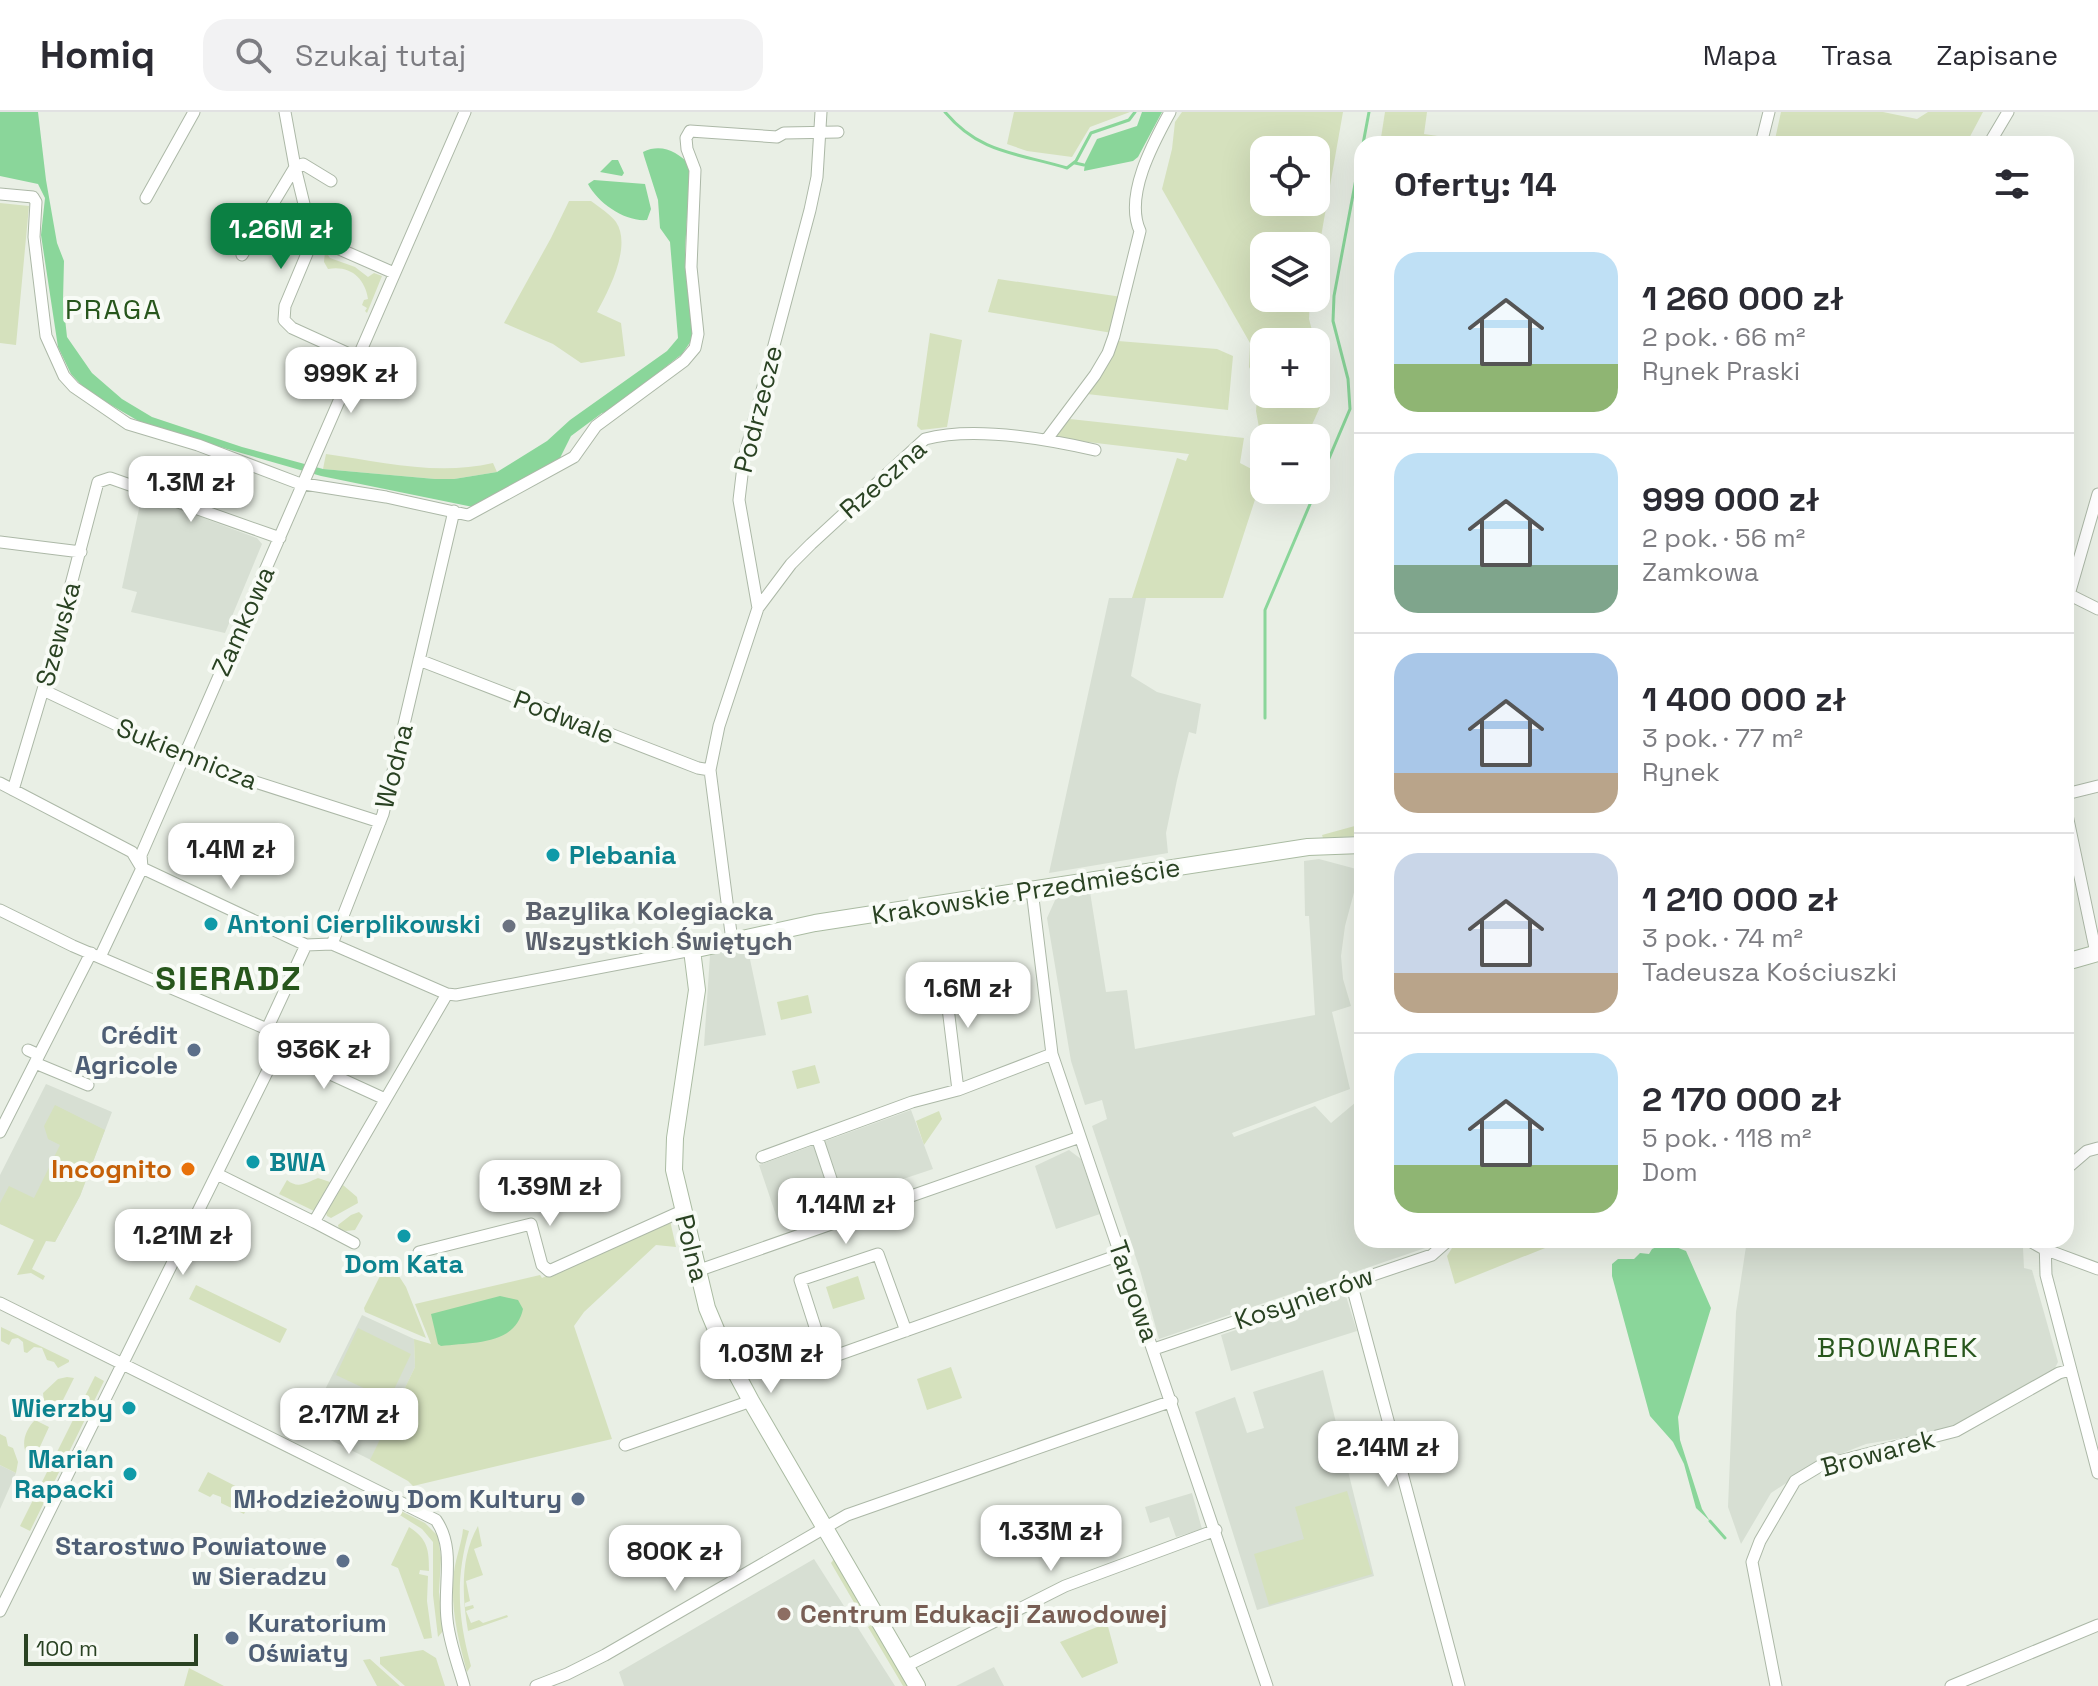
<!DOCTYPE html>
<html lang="pl">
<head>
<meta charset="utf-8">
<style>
  body { margin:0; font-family:"Space Grotesk",sans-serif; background:#f2f2f3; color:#2b2b33; height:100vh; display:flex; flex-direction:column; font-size:30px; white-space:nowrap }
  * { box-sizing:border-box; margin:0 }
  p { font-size:26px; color:#7c7c81 }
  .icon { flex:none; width:44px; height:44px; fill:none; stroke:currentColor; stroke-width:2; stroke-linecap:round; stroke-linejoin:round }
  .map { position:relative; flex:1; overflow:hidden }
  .panel { position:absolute; left:1354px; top:24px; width:720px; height:1112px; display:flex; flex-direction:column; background:#fff; border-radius:24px; box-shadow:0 8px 32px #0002 }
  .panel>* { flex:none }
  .controls { position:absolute; left:1250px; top:24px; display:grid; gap:16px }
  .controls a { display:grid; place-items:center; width:80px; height:80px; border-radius:16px; background:#fff; box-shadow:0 8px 32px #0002; font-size:40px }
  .scale { position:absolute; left:24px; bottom:20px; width:174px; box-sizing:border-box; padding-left:8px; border:4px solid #294222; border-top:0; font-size:22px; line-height:28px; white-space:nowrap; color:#294222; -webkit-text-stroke:6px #f8fbf6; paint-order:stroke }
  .price { position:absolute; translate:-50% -68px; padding:0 18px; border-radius:16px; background:#fff; color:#222; font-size:26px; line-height:52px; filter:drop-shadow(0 2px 4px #0008) }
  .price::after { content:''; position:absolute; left:50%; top:48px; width:24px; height:18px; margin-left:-12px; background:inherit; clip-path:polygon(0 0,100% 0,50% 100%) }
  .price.current { background:#0b8043; color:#fff }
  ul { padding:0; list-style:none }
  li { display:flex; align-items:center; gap:24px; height:200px; padding:0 40px }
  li+li { border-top:2px solid #e1e1e2 }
  li span { display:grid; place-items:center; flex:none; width:224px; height:160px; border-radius:24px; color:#555 }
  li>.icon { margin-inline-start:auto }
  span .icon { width:96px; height:96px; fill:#fffc; stroke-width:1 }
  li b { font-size:34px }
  h2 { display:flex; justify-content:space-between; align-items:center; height:96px; padding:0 40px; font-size:34px }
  header { display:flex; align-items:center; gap:48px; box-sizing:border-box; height:112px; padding:0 40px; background:#fff; border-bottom:2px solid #e1e1e2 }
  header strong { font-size:38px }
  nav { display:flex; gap:44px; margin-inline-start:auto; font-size:28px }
  .search { width:560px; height:72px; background:#f2f2f3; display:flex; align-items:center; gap:20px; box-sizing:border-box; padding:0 28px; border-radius:24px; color:#7c7c81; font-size:30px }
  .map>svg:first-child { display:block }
  .built { fill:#d7dfd3 }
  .green { fill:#d5e1bd; fill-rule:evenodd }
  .water { fill:#8ad69a }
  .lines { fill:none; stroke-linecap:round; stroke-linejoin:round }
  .stream { stroke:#8ad69a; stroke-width:3 }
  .street-casing { stroke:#acb8a7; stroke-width:13 }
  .secondary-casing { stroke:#aabba2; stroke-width:18 }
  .street { stroke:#fff; stroke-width:11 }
  .secondary { stroke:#fff; stroke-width:16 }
  .culture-dot { fill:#0f9aa8; stroke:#f8fbf6; stroke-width:3 }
  .worship-dot { fill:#6b7280; stroke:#f8fbf6; stroke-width:3 }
  .service-dot { fill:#5c6f8a; stroke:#f8fbf6; stroke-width:3 }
  .food-dot { fill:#e8710a; stroke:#f8fbf6; stroke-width:3 }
  .education-dot { fill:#8d6e63; stroke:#f8fbf6; stroke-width:3 }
  .labels { text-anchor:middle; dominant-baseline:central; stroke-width:8; stroke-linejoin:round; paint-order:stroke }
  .street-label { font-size:26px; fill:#294222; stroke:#f8fbf6 }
  .culture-label { font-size:26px; font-weight:bold; fill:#0d838f; stroke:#f8fbf6; text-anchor:start }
  .worship-label { font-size:26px; font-weight:bold; fill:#5b616d; stroke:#f8fbf6; text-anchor:start }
  .service-label { font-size:26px; font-weight:bold; fill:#4e5e75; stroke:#f8fbf6; text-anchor:end }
  .food-label { font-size:26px; font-weight:bold; fill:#c56008; stroke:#f8fbf6; text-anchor:end }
  .education-label { font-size:26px; font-weight:bold; fill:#785e54; stroke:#f8fbf6; text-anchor:start }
  .neighbourhood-label { font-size:28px; letter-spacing:2px; fill:#27561c; stroke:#f8fbf6 }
  .district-label { font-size:34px; font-weight:bold; letter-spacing:2px; fill:#27561c; stroke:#f8fbf6 }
</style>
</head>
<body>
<header>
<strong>Homiq</strong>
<div class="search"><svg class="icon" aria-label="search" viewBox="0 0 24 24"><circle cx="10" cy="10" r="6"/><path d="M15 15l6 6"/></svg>Szukaj tutaj</div>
<nav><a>Mapa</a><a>Trasa</a><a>Zapisane</a></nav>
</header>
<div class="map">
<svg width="2098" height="1574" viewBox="0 0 2098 1574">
  <rect width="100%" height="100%" fill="#e9efe5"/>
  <!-- built -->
  <path class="built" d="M142 383 257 426 262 432 225 521 131 500 137 480 122 476Z
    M1109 486H1146L1131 564 1157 580 1201 592 1196 622 1189 620 1177 668 1166 721 1168 741 1049 761Z
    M1319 747 1360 758 1345 814 1341 844 1343 867 1351 894 1332 900 1350 977 1232 1021 1234 1025 1315 994 1331 1011 1362 985V1128H1436L1431 1134 1159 1227 1140 1158 1092 1014 1107 1007 1102 988 1085 993 1071 949 1047 806 1056 786 1090 780 1106 880 1127 878 1135 937 1315 903 1309 804H1305L1304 749Z
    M736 837 748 838 766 923 704 934 710 843Z
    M46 972 112 1000 80 1084 55 1130 0 1112V1063Z
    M911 998 933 1057 778 1109 759 1053Z
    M1069 1038 1081 1047 1100 1102 1056 1117 1035 1054Z
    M1747 1128H2012L2023 1136 2024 1156 2032 1158 2058 1250 2054 1258 1949 1318 1866 1332 1815 1352 1771 1381 1741 1432 1728 1395 1736 1200Z
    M1345 1181 1357 1219 1231 1259 1221 1223Z
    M362 1203 414 1227 415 1255 371 1348 306 1316Z
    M1323 1258 1374 1464 1257 1498 1195 1300 1235 1285 1247 1321 1264 1316 1253 1280Z
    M0 1353 16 1361 0 1397Z
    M1192 1381 1202 1417 1176 1425 1169 1405 1150 1411 1145 1395Z
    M814 1447 895 1574H624L619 1560Z
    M994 1555 1004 1574H956Z"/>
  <!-- green -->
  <path class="green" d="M1014 0H1130L1090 15 1072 45 1027 39 1007 32Z
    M1182 0H1343L1316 153V134H1264V186H1310L1309 207 1315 230H1264V282H1316V236L1325 284 1306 326H1264V343L1256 299 1258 271 1249 255 1250 231 1162 77 1172 37 1175 10ZM1316 38V90H1264V38Z
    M1385 0H1427L1424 22 1493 32H1380Z
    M1781 0H1883L1917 7 1928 0H1983L1966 32H1774Z
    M569 89H591C599 95 610 102 616 110 632 134 609 178 597 200L621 211 625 244 581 251 553 232 504 211 551 126Z
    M0 91 29 94 16 233 0 231Z
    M321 134 333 139 328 143 330 146 355 155 368 165 374 161 382 164 367 201 365 199 367 196 362 193 364 188 368 187C365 166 350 153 328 157L324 150 325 139Z
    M998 167 1122 185 1112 221 988 200Z
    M930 221 962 228 947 315 921 318 917 314Z
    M1118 229 1217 237 1233 244 1228 298 1087 282 1105 258 1103 256Z
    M1070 307 1244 326 1240 351 1263 363 1223 486H1132L1177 346 1186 349 1189 342 1054 326Z
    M326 342C382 350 437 364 493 351L497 360 454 367H435L323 357Z
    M1362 712V723L1359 724 1323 726 1322 723Z
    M808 883 812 901 781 908 777 890Z
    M815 953 820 971 797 977 792 959Z
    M55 993 105 1018 80 1084 55 1130 46 1129 32 1157 45 1164 43 1168 31 1161 17 1163 34 1128 0 1112V1091L9 1074 34 1086 60 1033 48 1027 44 1014Z
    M939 999 942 1007 924 1033 916 1009Z
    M318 1066 330 1070 314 1099 279 1082 287 1068C298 1077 306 1071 318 1066Z
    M343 1073 357 1085 358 1091 331 1106 327 1104 326 1101Z
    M359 1100 363 1104 355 1118 346 1119 339 1117 338 1113 351 1103Z
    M669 1104 676 1135 656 1133 584 1200 574 1214 612 1327 413 1374 408 1369 370 1348 415 1255 414 1227 431 1232 415 1192 540 1163 542 1166Z
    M1457 1128H1565L1455 1172 1447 1144Z
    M389 1157 395 1158 406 1175 426 1226 365 1200 364 1196 382 1160Z
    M858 1164 865 1187 833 1197 826 1175Z
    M196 1173 287 1217 280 1231 189 1187Z
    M1 1215 69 1248V1250L58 1256 54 1250 47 1248 42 1236 34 1235 27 1241 24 1240 23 1230 18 1226 12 1227 9 1233 1 1229Z
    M358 1216 411 1242 389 1288 336 1263Z
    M951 1255 962 1286 927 1298 917 1267Z
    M95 1264 104 1269 30 1419 20 1414Z
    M67 1265 74 1266 57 1300H54L44 1290 43 1281 58 1267Z
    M35 1308 49 1315 33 1350C19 1338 23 1320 35 1308Z
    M0 1322 6 1325 8 1334 13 1336 18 1350 16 1361 0 1353Z
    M208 1360 253 1383 244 1402 221 1391V1385L213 1382 210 1385 198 1379Z
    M1347 1379 1372 1462 1269 1493 1254 1442 1304 1427 1295 1395Z
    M397 1397 425 1411 438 1424 441 1446 439 1480 443 1519 438 1525 433 1483V1430L422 1417 395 1400Z
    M478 1414 482 1434 474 1437 483 1463 466 1469 470 1489 465 1491V1495L473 1493 474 1496 466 1499 471 1511 479 1508 483 1511 507 1503 508 1505 468 1519C462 1485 460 1445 478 1414Z
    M409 1415C428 1427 429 1438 429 1459L420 1458 419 1462 428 1464 427 1489 432 1526 424 1527 398 1456 391 1453Z
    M463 1417 469 1419C455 1467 458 1507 471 1554L467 1560C458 1527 450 1495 454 1460 456 1445 462 1430 463 1417Z
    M834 1447 863 1497 859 1499 831 1451Z
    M1107 1511 1118 1551 1082 1566 1060 1530Z
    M872 1512 907 1574H903L868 1515Z
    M423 1538 436 1546 445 1574H405L380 1552V1545Z
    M370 1547 400 1574H377L363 1548Z
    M189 1556 224 1574H184Z"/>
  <!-- water -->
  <path class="water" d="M0 0H38L46 68 57 131 64 149 63 188 67 225 92 261 122 287 152 305 242 335 323 357 435 367H454L497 360 547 329 570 308 667 239 678 226 670 130 660 116 658 88 644 44 643 40C662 31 677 40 690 53L685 140 693 216 691 229 682 242 608 300 602 301 571 324 559 348 473 395 321 364 147 314 87 279 71 262 58 235 41 123 45 86 38 72 0 64Z
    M1142 0H1162L1138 45 1133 49 1084 59 1085 51 1097 27 1137 14Z
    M612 48H618L624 61 622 64 600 60Z
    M594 68 645 72 651 97 647 108C625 110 598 91 588 72Z
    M1666 1131 1686 1139 1711 1196 1678 1305 1680 1328 1702 1397 1710 1409 1696 1396 1684 1352 1673 1330 1650 1304 1612 1164V1152L1618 1147H1634L1640 1141 1649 1142 1652 1137Z
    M500 1184 518 1188 523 1197C515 1234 471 1230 441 1234L438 1232 431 1202Z"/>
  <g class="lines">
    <!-- stream -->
    <path class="stream" d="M945 0C980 42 1018 41 1067 56L1076 49 1091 21 1129 8 1135 0
      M1363 32 1369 0
      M1075 51 1084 53
      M1316 377 1350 297 1348 267 1333 209 1334 184 1362 35
      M1265 606V498L1316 378
      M1710 1409 1725 1426"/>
    <defs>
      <path id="street" d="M285 0 295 55 313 129
        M1761 32 1769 0
        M1989 32 2008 0
        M0 82 33 85 36 90 34 125 46 224 64 264 74 275 128 312 198 333 298 371 386 385 468 403 574 345 596 314 684 249 695 236 698 222 691 155 695 58 687 37 686 26 690 19 777 25 784 21 838 20
        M146 86 194 0
        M266 100 289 114 308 113
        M242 143 295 55 303 52 331 69
        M358 246 292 216 284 208 285 194 311 132 313 129H321L394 161
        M1047 327 1095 263 1108 241 1114 224 1140 119C1124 84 1153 31 1170 0
        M0 430 81 440
        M2066 481 2098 497
        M2066 493 2098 382
        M758 496 791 452 811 432 925 327C973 314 1047 327 1095 338
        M419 548 698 656 710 658
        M43 578 178 642 186 643 246 667 380 710
        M0 671 132 740 141 755
        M13 678 45 571 98 370 110 366 280 426
        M2066 682 2098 674
        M2066 698 2096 841
        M142 756 306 833
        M1032 778 1052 942 1267 1574
        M0 798 73 834 267 917 306 833
        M732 829 710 658 719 614 758 496 739 388 744 346 810 98 817 65 821 0
        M332 832 383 702 454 399
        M306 833 332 832 447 882 456 883 692 838
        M100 845 142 756 141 743 465 0
        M944 863 958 978
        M28 938 39 943 91 841
        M278 938 385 987
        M35 951 88 973
        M0 1020 39 943
        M817 1025 845 1109
        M762 1045 912 990 958 978 1052 942
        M2066 1057 2087 1039 2098 1036
        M217 1062 314 1110 447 882
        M314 1110 354 1131
        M2028 1128 2044 1137 2098 1157
        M2045 1128 2046 1163 2098 1361
        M419 1140 531 1112 542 1153 549 1159 682 1099
        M697 1159 1080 1025
        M1351 1170 1459 1574
        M0 1191 436 1408C456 1437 443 1473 447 1507 449 1530 458 1552 464 1574
        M817 1221 800 1168 878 1142 906 1219
        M1154 1237 1432 1143 1449 1128
        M728 1246 817 1221 829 1246 1122 1142
        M625 1333 751 1289
        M0 1499 278 938 267 917
        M906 1554 1065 1474 1216 1418
        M536 1574 567 1562 605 1543 847 1403 1172 1289
        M1776 1574 1752 1450 1760 1429 1795 1369 1820 1354 1956 1319 2059 1261 2070 1258
        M1951 1574 2098 1513"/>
      <path id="secondary" d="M2066 850 2098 841
        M917 1574 751 1289 728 1246 707 1196 674 1058 675 1026 697 878 692 838 815 811 1308 735 1362 733"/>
    </defs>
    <!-- street casing -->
    <use href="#street" class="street-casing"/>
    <!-- secondary casing -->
    <use href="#secondary" class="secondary-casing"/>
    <!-- street -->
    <use href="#street" class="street"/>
    <!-- secondary -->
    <use href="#secondary" class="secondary"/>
  </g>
  <!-- markers -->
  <g class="culture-dot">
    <circle cx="553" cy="743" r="8"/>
    <circle cx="211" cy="812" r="8"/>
    <circle cx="253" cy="1050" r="8"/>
    <circle cx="404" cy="1124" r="8"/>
    <circle cx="129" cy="1296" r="8"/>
    <circle cx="130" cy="1362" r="8"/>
  </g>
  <circle class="worship-dot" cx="509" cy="814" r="8"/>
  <g class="service-dot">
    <circle cx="194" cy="938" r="8"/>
    <circle cx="578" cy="1387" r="8"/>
    <circle cx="343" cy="1449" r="8"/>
    <circle cx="232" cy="1526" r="8"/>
  </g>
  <circle class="food-dot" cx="188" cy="1057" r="8"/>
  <circle class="education-dot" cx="784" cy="1502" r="8"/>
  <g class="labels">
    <!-- street labels -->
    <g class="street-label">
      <text transform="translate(758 297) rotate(-76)">Podrzecze</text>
      <text transform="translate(883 367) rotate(-41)">Rzeczna</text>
      <text transform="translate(243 509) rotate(-66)">Zamkowa</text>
      <text transform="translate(58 522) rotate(-75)">Szewska</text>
      <text transform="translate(564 605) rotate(21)">Podwale</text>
      <text transform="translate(187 642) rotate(22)">Sukiennicza</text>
      <text transform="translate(394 654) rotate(-76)">Wodna</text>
      <text transform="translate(1026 779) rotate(-9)">Krakowskie Przedmieście</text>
      <text transform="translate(692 1136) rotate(76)">Polna</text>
      <text transform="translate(1134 1179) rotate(71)">Targowa</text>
      <text transform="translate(1304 1186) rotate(-19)">Kosynierów</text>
      <text transform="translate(1878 1341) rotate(-15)">Browarek</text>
    </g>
    <!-- culture labels -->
    <g class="culture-label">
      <text x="569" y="743">Plebania</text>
      <text x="227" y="812">Antoni Cierplikowski</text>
      <text x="269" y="1050">BWA</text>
      <text x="404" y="1152" text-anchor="middle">Dom Kata</text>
      <text x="113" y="1296" text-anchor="end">Wierzby</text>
      <text x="114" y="1347" text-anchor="end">Marian<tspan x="114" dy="30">Rapacki</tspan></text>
    </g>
    <!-- worship labels -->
    <g class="worship-label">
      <text x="525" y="799">Bazylika Kolegiacka<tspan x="525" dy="30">Wszystkich Świętych</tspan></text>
    </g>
    <!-- service labels -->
    <g class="service-label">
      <text x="178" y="923">Crédit<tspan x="178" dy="30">Agricole</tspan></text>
      <text x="562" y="1387">Młodzieżowy Dom Kultury</text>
      <text x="327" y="1434">Starostwo Powiatowe<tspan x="327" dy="30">w Sieradzu</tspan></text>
      <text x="248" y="1511" text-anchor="start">Kuratorium<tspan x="248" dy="30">Oświaty</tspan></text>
    </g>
    <!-- food labels -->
    <g class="food-label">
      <text x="172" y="1057">Incognito</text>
    </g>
    <!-- education labels -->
    <g class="education-label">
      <text x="800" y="1502">Centrum Edukacji Zawodowej</text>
    </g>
    <!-- neighbourhood labels -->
    <g class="neighbourhood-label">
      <text x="114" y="197">PRAGA</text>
      <text x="1898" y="1235">BROWAREK</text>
    </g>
    <!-- district labels -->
    <g class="district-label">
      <text x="229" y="866">SIERADZ</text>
    </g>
  </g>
</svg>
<div class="controls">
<a><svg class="icon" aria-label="locate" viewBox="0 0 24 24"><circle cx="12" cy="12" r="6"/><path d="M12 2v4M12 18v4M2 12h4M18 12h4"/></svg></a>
<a><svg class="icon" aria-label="layers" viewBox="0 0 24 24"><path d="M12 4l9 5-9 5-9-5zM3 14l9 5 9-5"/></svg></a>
<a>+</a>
<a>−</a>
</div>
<div class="scale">100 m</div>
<b class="price current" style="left:281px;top:159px">1.26M zł</b>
<b class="price" style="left:351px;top:303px">999K zł</b>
<b class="price" style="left:191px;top:412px">1.3M zł</b>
<b class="price" style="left:231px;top:779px">1.4M zł</b>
<b class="price" style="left:968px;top:918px">1.6M zł</b>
<b class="price" style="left:324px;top:979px">936K zł</b>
<b class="price" style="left:550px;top:1116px">1.39M zł</b>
<b class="price" style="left:846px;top:1134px">1.14M zł</b>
<b class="price" style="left:183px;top:1165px">1.21M zł</b>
<b class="price" style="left:771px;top:1283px">1.03M zł</b>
<b class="price" style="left:349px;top:1344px">2.17M zł</b>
<b class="price" style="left:1388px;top:1377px">2.14M zł</b>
<b class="price" style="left:1051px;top:1461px">1.33M zł</b>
<b class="price" style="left:675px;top:1481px">800K zł</b>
<section class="panel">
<h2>Oferty: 14<svg class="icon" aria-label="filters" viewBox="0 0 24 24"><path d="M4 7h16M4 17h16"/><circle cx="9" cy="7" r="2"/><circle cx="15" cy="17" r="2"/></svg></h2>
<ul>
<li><span style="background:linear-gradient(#bfe0f5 70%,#8fb573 0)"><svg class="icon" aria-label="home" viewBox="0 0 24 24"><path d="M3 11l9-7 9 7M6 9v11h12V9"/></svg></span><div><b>1 260 000 zł</b><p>2 pok. · 66 m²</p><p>Rynek Praski</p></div></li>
<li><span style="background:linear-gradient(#bfe0f5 70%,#7fa58c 0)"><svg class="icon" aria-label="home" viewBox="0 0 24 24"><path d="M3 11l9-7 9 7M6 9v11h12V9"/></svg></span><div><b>999 000 zł</b><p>2 pok. · 56 m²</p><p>Zamkowa</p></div></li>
<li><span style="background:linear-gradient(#a9c7e8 75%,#b9a48a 0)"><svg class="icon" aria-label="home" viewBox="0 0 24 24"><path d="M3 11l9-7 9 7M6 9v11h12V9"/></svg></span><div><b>1 400 000 zł</b><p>3 pok. · 77 m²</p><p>Rynek</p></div></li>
<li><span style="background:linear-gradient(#c9d6e8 75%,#b9a48a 0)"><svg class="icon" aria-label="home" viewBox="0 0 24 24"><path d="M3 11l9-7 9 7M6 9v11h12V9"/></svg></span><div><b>1 210 000 zł</b><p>3 pok. · 74 m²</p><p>Tadeusza Kościuszki</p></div></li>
<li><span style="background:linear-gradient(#bfe0f5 70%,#8fb573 0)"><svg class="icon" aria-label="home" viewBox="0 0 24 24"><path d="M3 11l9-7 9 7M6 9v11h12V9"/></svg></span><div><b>2 170 000 zł</b><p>5 pok. · 118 m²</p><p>Dom</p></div></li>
</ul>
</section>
</div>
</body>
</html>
